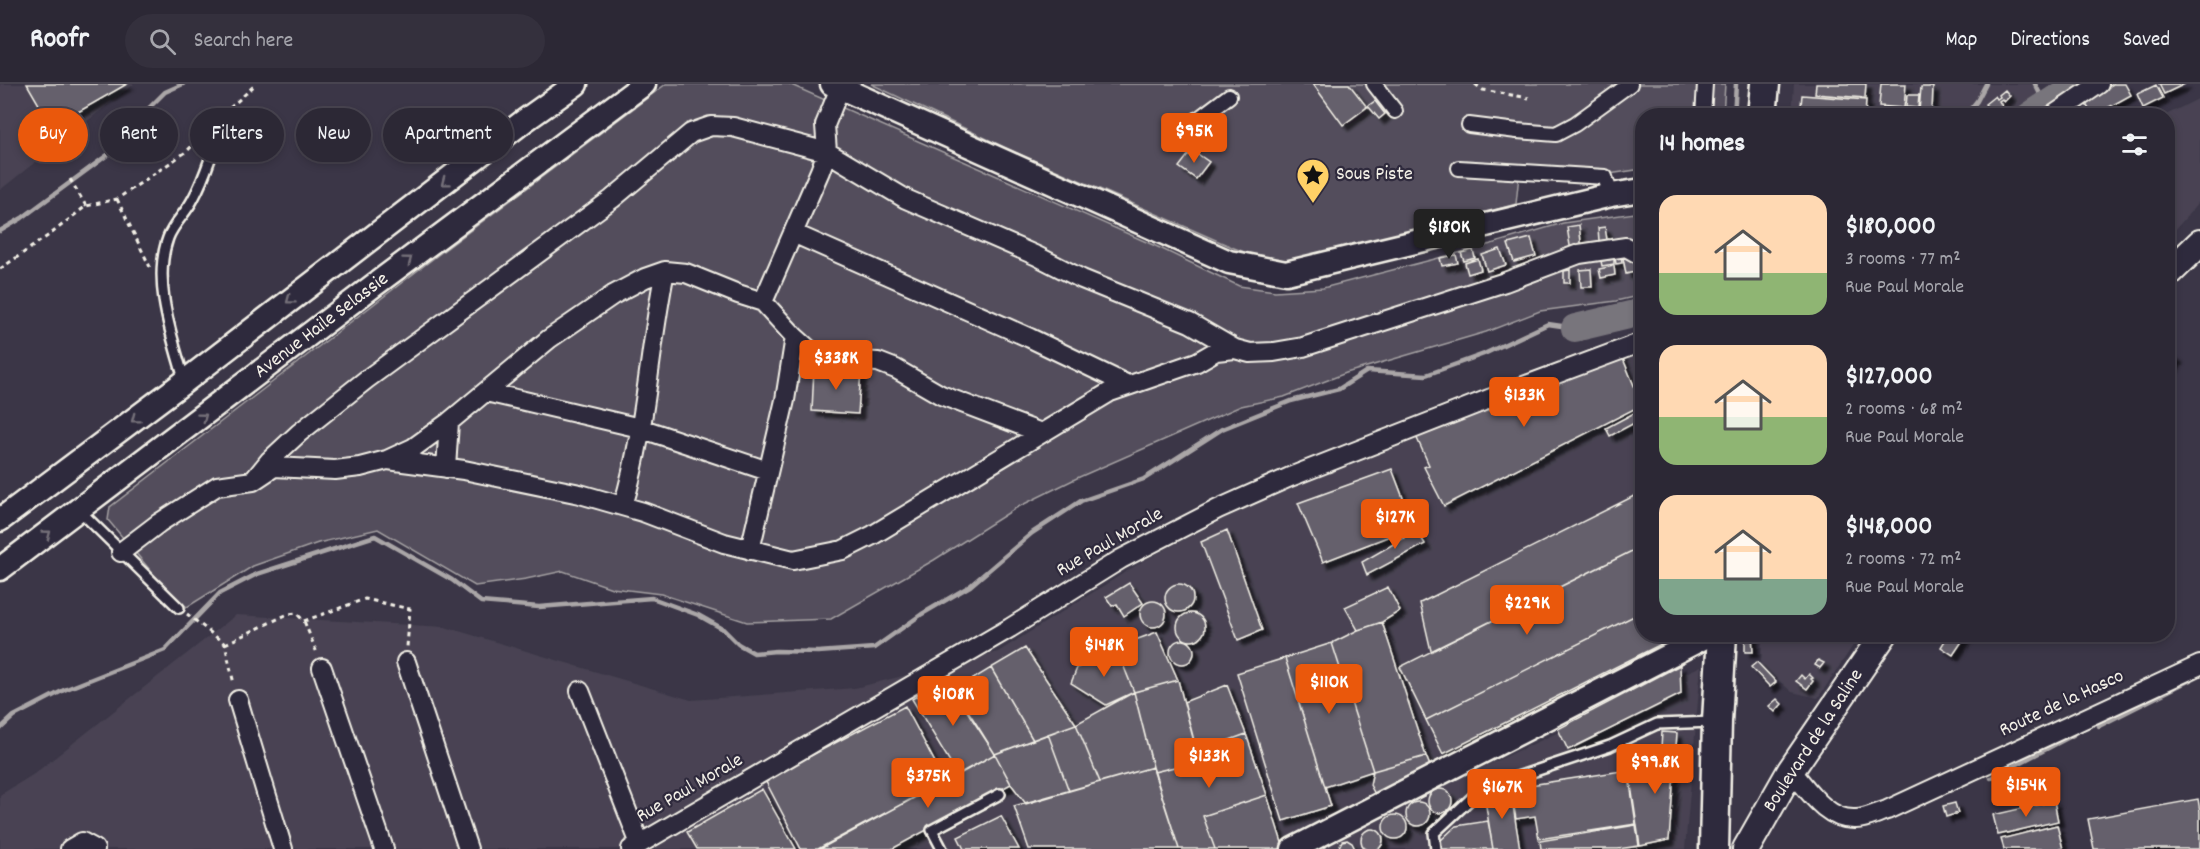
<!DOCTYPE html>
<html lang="en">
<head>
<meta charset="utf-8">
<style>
  body { margin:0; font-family:Dekko,sans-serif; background:#34303d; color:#f1f3f6; height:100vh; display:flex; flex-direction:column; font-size:22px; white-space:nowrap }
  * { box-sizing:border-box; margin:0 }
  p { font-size:20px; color:#a6a6ad }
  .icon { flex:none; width:33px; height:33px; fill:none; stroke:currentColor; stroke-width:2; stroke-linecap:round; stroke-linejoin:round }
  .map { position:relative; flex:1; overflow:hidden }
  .sheet { position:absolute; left:1635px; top:24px; width:540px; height:534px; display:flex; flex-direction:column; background:#2c2835; border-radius:24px; box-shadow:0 3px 9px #0003,0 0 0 2px #484450 }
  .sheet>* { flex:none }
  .top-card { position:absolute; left:18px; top:24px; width:570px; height:54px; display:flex; gap:12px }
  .price { position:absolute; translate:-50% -51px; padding:0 14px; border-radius:6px; background:#ea580c; color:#fff; font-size:20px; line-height:39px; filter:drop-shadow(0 2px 3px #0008) }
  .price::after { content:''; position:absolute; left:50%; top:36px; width:18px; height:14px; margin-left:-9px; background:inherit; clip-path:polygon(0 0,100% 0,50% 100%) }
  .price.selected { background:#222; color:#fff }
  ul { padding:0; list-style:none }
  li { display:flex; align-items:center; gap:18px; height:150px; padding:0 24px }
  li span { display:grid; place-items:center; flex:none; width:168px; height:120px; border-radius:18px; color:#555 }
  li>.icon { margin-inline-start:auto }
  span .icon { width:72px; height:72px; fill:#fffc; stroke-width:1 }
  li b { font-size:26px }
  h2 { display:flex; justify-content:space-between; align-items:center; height:72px; padding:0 24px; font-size:26px }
  .chip { padding:0 21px; border-radius:27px; background:#2c2835; box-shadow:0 3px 9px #0003,0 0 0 2px #484450; font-size:21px; line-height:54px }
  .chip.selected { background:#ea580c; color:#fff }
  header { display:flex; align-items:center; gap:36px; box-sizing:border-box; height:84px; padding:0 30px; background:#2c2835; border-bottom:2px solid #484450 }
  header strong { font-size:28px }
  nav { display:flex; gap:33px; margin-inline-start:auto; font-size:21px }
  .search { width:420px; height:54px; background:#34303d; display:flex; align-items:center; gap:15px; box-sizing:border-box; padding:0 21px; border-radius:33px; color:#a6a6ad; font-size:22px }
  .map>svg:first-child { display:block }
  .built { fill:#484352 }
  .green { fill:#534e5c; stroke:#a4a0a2; stroke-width:1.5 }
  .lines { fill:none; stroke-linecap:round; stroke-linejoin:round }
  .stream { stroke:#aaa6a7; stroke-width:4.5 }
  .river { stroke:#78747b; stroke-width:28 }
  .building { fill:#65616c; stroke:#f4f1e8; stroke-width:1.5; filter:url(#shadow) }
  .service-casing { stroke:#f4f1e8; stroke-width:14 }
  .pedestrian-casing { stroke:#f4f1e8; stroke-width:18 }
  .minor-casing { stroke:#f4f1e8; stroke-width:22 }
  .tertiary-casing { stroke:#f4f1e8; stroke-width:27 }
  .secondary-casing { stroke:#f4f1e8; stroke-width:30 }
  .primary-casing { stroke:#f4f1e8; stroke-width:33 }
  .path { stroke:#f4f1e8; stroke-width:3; stroke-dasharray:4.5 4.5; stroke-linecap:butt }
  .service { stroke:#2f2a3d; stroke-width:9 }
  .pedestrian { stroke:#2f2a3d; stroke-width:14 }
  .minor { stroke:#2f2a3d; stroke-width:18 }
  .tertiary { stroke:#2f2a3d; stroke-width:22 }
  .secondary { stroke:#2f2a3d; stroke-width:26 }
  .primary { stroke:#2f2a3d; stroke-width:28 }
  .oneway { stroke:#747079 }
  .labels { text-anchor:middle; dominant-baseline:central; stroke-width:4.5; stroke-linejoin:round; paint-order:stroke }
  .poi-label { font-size:20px; fill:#f4f1e8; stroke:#2f2a3d; text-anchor:start }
  .street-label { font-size:20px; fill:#f4f1e8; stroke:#2f2a3d }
</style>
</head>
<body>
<header>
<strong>Roofr</strong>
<div class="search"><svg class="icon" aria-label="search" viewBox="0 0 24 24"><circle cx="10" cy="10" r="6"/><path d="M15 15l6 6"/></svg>Search here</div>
<nav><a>Map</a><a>Directions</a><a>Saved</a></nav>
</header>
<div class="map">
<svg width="2200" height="765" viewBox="0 0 2200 765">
  <defs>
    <filter id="shadow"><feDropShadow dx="5.5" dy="5.5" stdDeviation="1.5" flood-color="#0009"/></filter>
  </defs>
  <rect width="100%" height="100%" fill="#3b3647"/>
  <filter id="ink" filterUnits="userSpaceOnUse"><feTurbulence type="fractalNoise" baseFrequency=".0167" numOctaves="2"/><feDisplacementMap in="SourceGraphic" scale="12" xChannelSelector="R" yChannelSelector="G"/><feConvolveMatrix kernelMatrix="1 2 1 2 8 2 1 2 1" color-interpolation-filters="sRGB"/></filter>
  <g filter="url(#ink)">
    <!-- built -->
    <path class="built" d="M0 0H134L0 106Z
      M1794 0H2033L2042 19 2024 32H1792Z
      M2200 14V117L2168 154 2166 31Z
      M1642 268V550L1713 551 1290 765H0V711L34 690 236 531 445 543 691 616 855 604 998 568 1143 477 1254 418 1339 381Z
      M1762 551H1860L1818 614 1792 608 1761 581Z
      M1701 582 1685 765H1308L1326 756Z"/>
    <!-- green -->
    <path class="green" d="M666 0H789L1160 164 1239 202 1275 207 1323 204 1481 163 1563 139 1642 128V211L1616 217 1540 227 1486 248 1346 289 1284 313 1241 322 1077 394 1016 424 934 476 831 535 747 538 661 510 612 504 563 487 526 495 475 502 378 445 318 459 253 482 187 523 166 505 108 436 110 423 443 167Z
      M871 0H1725L1723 31 1642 32V85L1609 90 1520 81 1516 120 1320 175C1289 178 1262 176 1234 164L1004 63Z"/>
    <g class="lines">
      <!-- stream -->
      <path class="stream" d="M2035 0 2041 12 2050 18
        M1949 30 1957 32
        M1734 32 1736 0
        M1965 32 1977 17 1986 0
        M0 147 22 134 125 58 146 27 165 8 183 0
        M2099 642 2200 591
        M0 645 14 632 64 606 165 566 220 509 257 490 375 452 452 496 481 518 539 523 652 514 698 531 723 545 738 560 754 569 776 567 818 568 874 564 922 530 970 502 1032 449 1081 417 1144 395 1222 345 1291 317 1339 305 1367 287 1426 291 1484 270 1548 240 1575 244
        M1991 694 2073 651"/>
      <!-- river -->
      <path class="river" d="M2030 32 2078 0
        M1575 244 1642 228"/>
    </g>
    <!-- building -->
    <path class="building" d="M27 0H127L52 43Z
      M1313 0H1349L1367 23 1343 41Z
      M1816 0H1866L1865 14 1815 10Z
      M1881 0H1906L1904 24 1879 22Z
      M2113 0H2125L2131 11 2093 32 2084 17Z
      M2159 0H2185L2164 10Z
      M2156 1 2163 14 2143 24 2137 10Z
      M1921 3H1933L1932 27H1919Z
      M2005 6 2010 12 2004 18 2002 15 1999 17 2002 22 1993 29 1985 20 1995 12 1997 15 2000 13 1999 11Z
      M1802 11 1866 16 1865 32H1800Z
      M1907 11H1919L1918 24 1906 23Z
      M1375 17 1385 30 1379 35 1368 22Z
      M1883 23 1909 26 1908 32H1882Z
      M1982 25 1987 32H1974Z
      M1192 66 1209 78 1196 95 1179 83Z
      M1579 141 1582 166 1571 168 1567 143Z
      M1605 143 1607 156 1599 157 1598 144Z
      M1531 154 1536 172 1514 178 1508 160Z
      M1500 165 1506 181 1487 187 1482 171Z
      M1473 166 1475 174 1464 177 1461 169Z
      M1456 171 1458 179 1442 182 1440 174Z
      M1635 171 1638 187 1626 190 1623 174Z
      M1621 172 1622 179 1616 180 1615 173Z
      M1478 175 1481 186 1468 190 1465 179Z
      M1614 175V180L1602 182 1601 177Z
      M1614 182 1615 191 1601 194 1599 185Z
      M1591 185 1592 203H1581L1580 186Z
      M1570 186V199H1564V187Z
      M2168 268 2177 274 2168 289Z
      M1621 270 1642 321 1444 422 1424 383 1429 381 1415 350Z
      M814 284 861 286 858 330 812 327Z
      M1636 328 1640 336 1610 352 1606 344Z
      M1392 385 1413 440 1400 448 1323 478 1298 419Z
      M1642 408V462L1431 567 1420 519Z
      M1413 440 1425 460 1367 491 1362 478 1404 454 1400 448Z
      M1227 446 1262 546 1238 556 1201 458Z
      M1642 462V528L1426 636 1400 583Z
      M1129 499 1143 519 1124 532 1117 520 1112 522 1106 513Z
      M1165 514a14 14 0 1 1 28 0a14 14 0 1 1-28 0Z
      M1388 503 1400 527 1382 538 1358 546 1345 523Z
      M1140 530a13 13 0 1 1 26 0a13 13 0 1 1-26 0Z
      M1642 528V550H1674L1675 553 1443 670 1426 636Z
      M1177 543a14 14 0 1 1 28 0a14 14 0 1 1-28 0Z
      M1382 538 1426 672 1373 687 1332 559 1358 546Z
      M1157 548 1178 596 1134 608 1116 563Z
      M1745 550H1752L1753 568H1745Z
      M1949 550H1967L1953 571 1941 563Z
      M1170 568a12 12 0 1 1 24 0a12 12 0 1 1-24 0Z
      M1332 559 1373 687 1325 703 1285 574Z
      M1116 563 1134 608 1106 621 1071 599 1077 584 1097 571Z
      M1025 564 1076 640 1033 656 991 584Z
      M1285 574 1331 722 1283 737 1237 589Z
      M1818 576 1824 579 1820 584 1815 581Z
      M1757 578 1776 598 1770 603 1751 583Z
      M1680 581 1681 610 1568 666 1558 645Z
      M991 584 1033 656 995 670 955 606Z
      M1809 590 1813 594 1811 595 1813 597 1807 605 1796 597 1801 591 1805 595Z
      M946 595 995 670 958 691 912 615Z
      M1178 596 1199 677 1154 688 1134 608Z
      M1227 601 1246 650 1197 668 1184 618Z
      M1134 608 1153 683 1100 698 1076 640Z
      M1777 615 1782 620 1775 628 1769 622Z
      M905 622 945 697 818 765H801L765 696Z
      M1076 640 1100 698 1069 707 1048 650Z
      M1662 648 1677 649 1669 756 1640 762 1629 688 1666 680H1660Z
      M1048 650 1069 707 1026 720 1011 700 995 670Z
      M1246 650 1267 711 1203 732 1215 765H1179L1154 688 1199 677 1197 668Z
      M995 670 1011 700 892 765H820Z
      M1426 672 1432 687 1377 714 1370 701 1373 687Z
      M1153 683 1179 765H1029L1014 722Z
      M1628 686 1636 740 1539 755 1535 732 1516 735 1511 704Z
      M1510 704 1520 765H1493L1484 710Z
      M762 705 796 765H697L687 748Z
      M1428 717a12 12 0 1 1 24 0a12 12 0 1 1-24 0Z
      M1267 711 1284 765H1215L1203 732Z
      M2198 715 2200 727V765H2094L2088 735Z
      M2054 717 2058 737 1998 751 1993 731Z
      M1406 730a12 12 0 1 1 24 0a12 12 0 1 1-24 0Z
      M1955 719 1958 729 1946 733 1943 722Z
      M1383 743a12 12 0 1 1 24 0a12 12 0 1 1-24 0Z
      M1001 732 1019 765H964L958 753Z
      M1488 737 1493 765H1442L1440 757 1456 742Z
      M1636 741 1639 762 1618 765H1541L1540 757Z
      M2057 741 2063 765H2004L2001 755Z
      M1361 756a11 11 0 1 1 22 0a11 11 0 1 1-22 0Z
      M1347 756 1352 759 1355 765H1338L1342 757Z"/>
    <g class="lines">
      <defs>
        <path id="service" d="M184 295C172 253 152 197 168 154 173 140 186 129 193 115 204 95 218 55 222 32
          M79 426 179 524
          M942 765 932 746 1000 710
          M1436 765 1434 749 1477 709 1487 703 1610 662 1657 640 1714 638"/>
        <path id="pedestrian" d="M1374 0 1395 27
          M1703 32 1705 0
          M1469 41 1517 47 1556 50 1575 40 1630 0
          M1189 42 1229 12
          M1459 84 1605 93 1611 111"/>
        <path id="minor" d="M2052 32 2099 0
          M793 149 1030 254 1128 301
          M763 218 795 253 814 270 834 276 878 278 896 285 941 311 1041 349
          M486 308 640 344 768 387
          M388 376 464 386 580 410 643 428 724 459 793 476 843 466 873 451 1110 308 1197 278 1216 267 1235 265
          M446 384 449 338
          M253 397 270 376 299 349 367 295 612 115 691 49 711 42 733 43 827 68 906 115 1037 172 1082 195 1190 239 1235 265 1250 269 1274 268 1303 263 1505 198 1579 170 1626 163 1642 172
          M623 422C646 346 649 265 665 187
          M750 466 785 316 795 253
          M121 468 159 439 217 402 253 397 274 383 335 386 360 383 387 376 413 364 449 338 549 255 613 211 645 194 665 187 686 189 738 210 763 218 820 87 827 68 825 41 840 4
          M406 578 468 765
          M322 584 384 765
          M580 607 640 760
          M238 616 283 765
          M1791 686C1808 706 1827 737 1856 735 1866 735 1877 729 1887 726L2200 581
          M70 765 82 758 95 765
          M631 765 1010 544 1121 475 1218 425 1290 393 1489 315 1642 258"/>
        <path id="tertiary" d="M832 0 1229 178 1286 189 1611 111 1642 106
          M0 436 184 298 524 37 576 0
          M0 485 373 202 644 0
          M1293 765 1711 550"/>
        <path id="secondary" d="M2168 190 2200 159
          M1746 765 1791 686 1884 550"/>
        <path id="primary" d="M1762 32 1765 0
          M1714 765 1717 637 1722 550"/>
      </defs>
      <!-- service casing -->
      <use href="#service" class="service-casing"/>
      <!-- pedestrian casing -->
      <use href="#pedestrian" class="pedestrian-casing"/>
      <!-- minor casing -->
      <use href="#minor" class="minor-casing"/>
      <!-- tertiary casing -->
      <use href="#tertiary" class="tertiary-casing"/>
      <!-- secondary casing -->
      <use href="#secondary" class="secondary-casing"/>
      <!-- primary casing -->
      <use href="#primary" class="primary-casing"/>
      <!-- path -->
      <path class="path" d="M1475 0 1483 6 1529 14
        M230 24 256 0
        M70 95 86 122
        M117 115 150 183
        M0 185 52 149 86 122 117 115 186 68 204 50
        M187 530 225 560 234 600
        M304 537 365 515 410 525 407 563
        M225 560 288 530 296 529 304 537 317 569"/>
      <!-- service -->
      <use href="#service" class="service"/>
      <!-- pedestrian -->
      <use href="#pedestrian" class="pedestrian"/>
      <!-- minor -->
      <use href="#minor" class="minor"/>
      <!-- tertiary -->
      <use href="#tertiary" class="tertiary"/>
      <!-- secondary -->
      <use href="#secondary" class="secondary"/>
      <!-- primary -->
      <use href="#primary" class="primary"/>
    </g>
    <!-- one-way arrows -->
    <defs><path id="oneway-chevron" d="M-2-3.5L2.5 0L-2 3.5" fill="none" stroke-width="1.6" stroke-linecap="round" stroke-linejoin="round" transform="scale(1.5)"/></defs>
    <g class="oneway">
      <use href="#oneway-chevron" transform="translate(445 98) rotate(143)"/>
      <use href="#oneway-chevron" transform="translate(408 176) rotate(-37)"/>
      <use href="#oneway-chevron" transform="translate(290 216) rotate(143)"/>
      <use href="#oneway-chevron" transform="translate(203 333) rotate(-37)"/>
      <use href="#oneway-chevron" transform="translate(135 335) rotate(143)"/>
      <use href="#oneway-chevron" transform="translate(47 450) rotate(-37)"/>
    </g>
  </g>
  <!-- icons -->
  <defs>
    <symbol id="sight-pin" viewBox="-11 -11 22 30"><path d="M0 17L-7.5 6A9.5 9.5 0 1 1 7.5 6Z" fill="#ffd166" stroke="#2f2a3d"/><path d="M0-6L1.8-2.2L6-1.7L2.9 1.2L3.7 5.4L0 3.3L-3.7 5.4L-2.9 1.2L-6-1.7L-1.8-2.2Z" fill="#111"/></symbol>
  </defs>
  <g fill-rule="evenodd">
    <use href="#sight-pin" x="1294" y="72" width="38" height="52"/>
  </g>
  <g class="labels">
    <!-- poi labels -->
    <g class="poi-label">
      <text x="1336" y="91">Sous Piste</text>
    </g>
    <!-- street labels -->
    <g class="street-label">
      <text transform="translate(322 242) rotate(-37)">Avenue Haile Selassie</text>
      <text transform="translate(1110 459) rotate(-30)">Rue Paul Morale</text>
      <text transform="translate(2062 620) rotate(-25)">Route de la Hasco</text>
      <text transform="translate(1814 657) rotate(-57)">Boulevard de la Saline</text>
      <text transform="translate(690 705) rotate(-30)">Rue Paul Morale</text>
    </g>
  </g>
</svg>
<b class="price" style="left:1194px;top:80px">$95K</b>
<b class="price selected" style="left:1449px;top:176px">$180K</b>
<b class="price" style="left:836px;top:307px">$338K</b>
<b class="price" style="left:1524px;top:344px">$133K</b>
<b class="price" style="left:1395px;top:466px">$127K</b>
<b class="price" style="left:1527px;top:552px">$229K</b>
<b class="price" style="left:1104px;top:594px">$148K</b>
<b class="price" style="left:1329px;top:631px">$110K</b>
<b class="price" style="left:953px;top:643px">$108K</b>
<b class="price" style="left:1209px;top:705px">$133K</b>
<b class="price" style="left:1655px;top:711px">$99.8K</b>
<b class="price" style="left:928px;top:725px">$375K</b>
<b class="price" style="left:2026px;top:734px">$154K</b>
<b class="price" style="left:1502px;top:736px">$167K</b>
<div class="top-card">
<a class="chip selected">Buy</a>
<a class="chip">Rent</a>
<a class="chip">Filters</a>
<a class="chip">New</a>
<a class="chip">Apartment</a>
</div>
<section class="sheet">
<h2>14 homes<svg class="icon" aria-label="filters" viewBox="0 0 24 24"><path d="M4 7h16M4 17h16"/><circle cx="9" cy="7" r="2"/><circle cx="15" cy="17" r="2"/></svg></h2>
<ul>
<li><span style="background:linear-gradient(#ffd9b3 65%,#8fb573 0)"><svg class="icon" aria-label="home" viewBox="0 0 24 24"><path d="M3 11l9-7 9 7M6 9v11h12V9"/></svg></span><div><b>$180,000</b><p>3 rooms · 77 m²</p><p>Rue Paul Morale</p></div></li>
<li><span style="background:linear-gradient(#ffd9b3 60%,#8fb573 0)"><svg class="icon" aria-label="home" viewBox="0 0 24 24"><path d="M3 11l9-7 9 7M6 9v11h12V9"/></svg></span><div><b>$127,000</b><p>2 rooms · 68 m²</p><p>Rue Paul Morale</p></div></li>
<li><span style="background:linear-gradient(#ffd9b3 70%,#7fa58c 0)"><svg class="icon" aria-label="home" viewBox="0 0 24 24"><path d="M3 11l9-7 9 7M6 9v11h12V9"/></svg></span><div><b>$148,000</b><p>2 rooms · 72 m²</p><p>Rue Paul Morale</p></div></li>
</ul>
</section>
</div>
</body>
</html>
